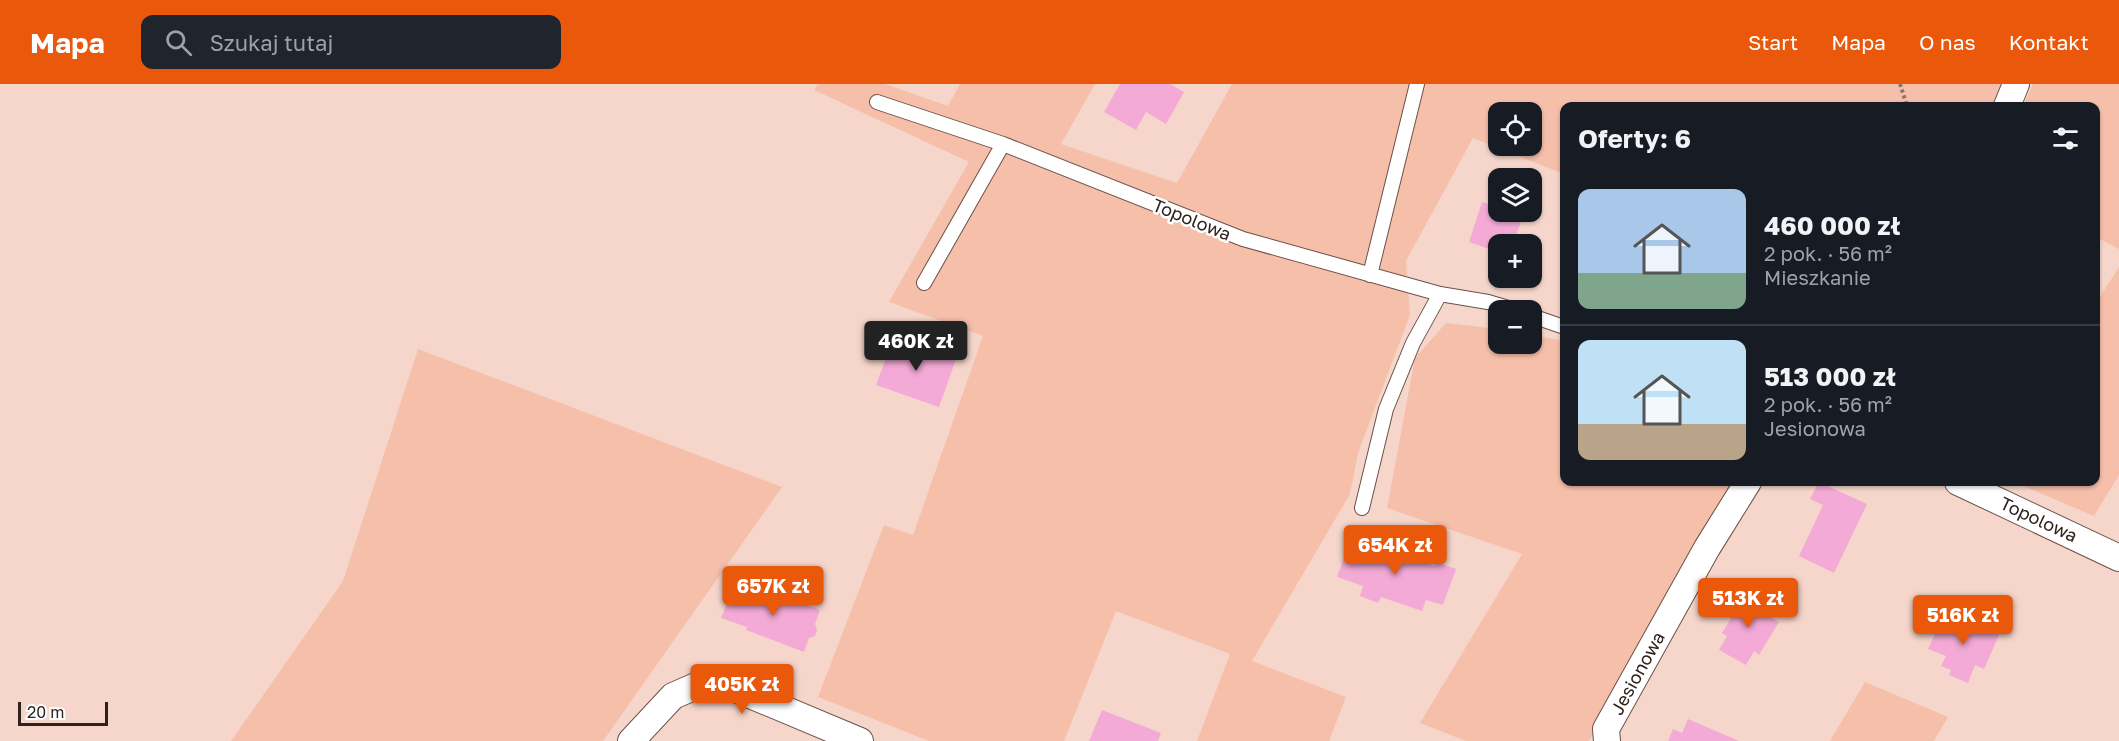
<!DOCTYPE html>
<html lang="pl">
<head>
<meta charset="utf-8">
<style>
  body { margin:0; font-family:"Golos Text",sans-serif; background:#20242c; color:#f1f3f6; height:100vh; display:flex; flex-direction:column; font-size:22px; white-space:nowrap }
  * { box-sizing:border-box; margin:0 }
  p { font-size:20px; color:#9ea1a6 }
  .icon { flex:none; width:33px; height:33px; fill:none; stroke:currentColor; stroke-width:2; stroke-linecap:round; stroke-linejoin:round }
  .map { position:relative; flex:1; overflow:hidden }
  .drawer { position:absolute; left:1560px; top:18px; width:540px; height:384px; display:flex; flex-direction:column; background:#171b24; border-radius:12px; box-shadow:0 2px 4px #0004 }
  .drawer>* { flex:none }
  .controls { position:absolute; left:1488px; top:18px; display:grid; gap:12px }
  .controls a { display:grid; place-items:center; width:54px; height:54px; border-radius:12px; background:#171b24; box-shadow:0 2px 4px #0004; font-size:30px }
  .scale { position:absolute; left:18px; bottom:15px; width:90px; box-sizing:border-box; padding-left:6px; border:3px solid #2e221e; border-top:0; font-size:16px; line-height:21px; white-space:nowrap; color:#2e221e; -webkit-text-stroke:4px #fff; paint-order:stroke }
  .price { position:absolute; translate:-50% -51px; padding:0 14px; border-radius:6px; background:#ea580c; color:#fff; font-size:20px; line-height:39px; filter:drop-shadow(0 2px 3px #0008) }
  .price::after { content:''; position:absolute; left:50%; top:36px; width:18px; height:14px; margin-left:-9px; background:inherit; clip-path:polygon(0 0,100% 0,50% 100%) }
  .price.on { background:#222; color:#fff }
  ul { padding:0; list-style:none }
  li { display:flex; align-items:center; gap:18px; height:150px; padding:0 18px }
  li+li { border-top:2px solid #363941 }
  li span { display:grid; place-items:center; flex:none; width:168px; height:120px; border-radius:12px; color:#555 }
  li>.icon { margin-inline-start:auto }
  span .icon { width:72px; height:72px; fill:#fffc; stroke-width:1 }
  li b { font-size:26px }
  h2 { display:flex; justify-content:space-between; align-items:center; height:72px; padding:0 18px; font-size:26px }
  header { display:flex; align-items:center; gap:36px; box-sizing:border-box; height:84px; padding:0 30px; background:#ea580c; color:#fff }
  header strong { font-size:28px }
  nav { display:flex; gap:33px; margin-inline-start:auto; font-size:21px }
  .search { width:420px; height:54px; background:#20242c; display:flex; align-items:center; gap:15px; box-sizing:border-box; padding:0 21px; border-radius:12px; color:#9ea1a6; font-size:22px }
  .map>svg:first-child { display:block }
  .green { fill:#f6bfaa; fill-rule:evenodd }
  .building { fill:#f3aad6 }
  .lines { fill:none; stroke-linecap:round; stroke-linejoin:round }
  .lane-casing { stroke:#6b5147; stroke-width:16 }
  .street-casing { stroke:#6b5147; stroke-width:28 }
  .path { stroke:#8b766e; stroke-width:4; stroke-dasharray:3 3; stroke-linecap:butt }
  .lane { stroke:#fff; stroke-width:14 }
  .street { stroke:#fff; stroke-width:26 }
  .labels { text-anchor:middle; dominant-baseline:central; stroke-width:5; stroke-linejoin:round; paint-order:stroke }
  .street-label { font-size:18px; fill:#2e221e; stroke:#fff }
</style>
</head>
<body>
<header>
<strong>Mapa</strong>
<div class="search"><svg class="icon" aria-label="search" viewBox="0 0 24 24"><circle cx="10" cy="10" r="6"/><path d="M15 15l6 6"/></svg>Szukaj tutaj</div>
<nav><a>Start</a><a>Mapa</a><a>O nas</a><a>Kontakt</a></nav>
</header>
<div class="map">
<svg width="2119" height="657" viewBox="0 0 2119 657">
  <rect width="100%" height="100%" fill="#f6d6cb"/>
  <!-- green -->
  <path class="green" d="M818 0H885L948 22 960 0H1095L1061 60 1177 99 1232 0H2003L1994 22H1564V90L1473 54 1406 177 1410 231 1358 369 1350 410 1252 577 1346 613 1329 657H1197L1230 570 1116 527 1064 657H929L818 613 884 441 913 451 983 252 889 218 969 78 814 6ZM1498 28H1532V62H1498Z
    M2033 0H2119V165L2096 153V22H2023Z
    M2119 183V391L2094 432 2014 398H2096V219Z
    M1446 239 1498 245V260H1532V251L1564 257V398H1734L1589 657H1466L1420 639 1522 470 1387 424 1415 274Z
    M418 265 782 403 603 657H231L343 497Z
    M1865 598 1948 633 1934 657H1830Z"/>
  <!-- building -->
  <path class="building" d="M1120 0H1170L1184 8 1166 40 1146 28 1136 46 1104 28Z
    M1482 118 1498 123V128H1511L1523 132 1513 160H1498V168L1469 158Z
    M894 252 956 275 939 323 876 301Z
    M1819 398 1867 420 1834 489 1799 472 1823 421 1810 415Z
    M1350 457 1376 466 1379 458 1398 465 1396 469 1435 482 1436 478 1456 485 1443 521 1426 516 1422 527 1381 513 1378 519 1360 512 1363 502 1337 493Z
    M734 502 760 512 763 503 820 526 815 540 817 546 815 552 809 554 804 568 746 546 747 543 721 534Z
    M1746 509 1756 515 1763 513 1767 516 1769 523 1765 530 1779 538 1759 571 1754 567 1746 581 1719 566 1727 552 1722 549Z
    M1943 532 1959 539 1961 536 1970 539 1972 534 1990 542 1988 547 1999 551 1984 585 1975 581 1968 599 1949 591 1951 586 1941 582 1946 572 1928 565Z
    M1102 626 1161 649 1158 657H1089Z
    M1688 635 1739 657H1668L1673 645 1682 649Z"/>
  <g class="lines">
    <defs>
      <path id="lane" d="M877 18 1003 60 1243 155 1440 210 1488 218 1515 226
        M1370 191 1417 0
        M924 199 1003 60
        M1532 232 1564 243
        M1362 424 1386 325 1413 259 1440 210"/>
      <path id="street" d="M2007 22 2016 0
        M1958 398 2119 474
        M631 657 673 612 712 595 860 657
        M1607 657 1606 645 1707 464 1748 398"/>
    </defs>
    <!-- lane casing -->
    <use href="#lane" class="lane-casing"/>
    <!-- street casing -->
    <use href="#street" class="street-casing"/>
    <!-- path -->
    <path class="path" d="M1900 0 1907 22"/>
    <!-- lane -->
    <use href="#lane" class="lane"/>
    <!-- street -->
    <use href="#street" class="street"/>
  </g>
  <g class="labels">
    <!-- street labels -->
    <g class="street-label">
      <text transform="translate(1192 135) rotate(22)">Topolowa</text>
      <text transform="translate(2039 435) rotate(25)">Topolowa</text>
      <text transform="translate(1637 589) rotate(-61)">Jesionowa</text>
    </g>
  </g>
</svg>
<div class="controls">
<a><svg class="icon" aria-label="locate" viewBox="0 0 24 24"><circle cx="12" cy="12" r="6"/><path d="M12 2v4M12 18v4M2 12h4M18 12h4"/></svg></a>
<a><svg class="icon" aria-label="layers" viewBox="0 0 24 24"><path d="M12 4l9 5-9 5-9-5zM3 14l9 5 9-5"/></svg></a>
<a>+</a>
<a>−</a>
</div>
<div class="scale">20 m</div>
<b class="price on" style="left:916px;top:288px">460K zł</b>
<b class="price" style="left:1395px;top:492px">654K zł</b>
<b class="price" style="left:773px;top:533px">657K zł</b>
<b class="price" style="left:1748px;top:545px">513K zł</b>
<b class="price" style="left:1963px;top:562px">516K zł</b>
<b class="price" style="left:742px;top:631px">405K zł</b>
<section class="drawer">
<h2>Oferty: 6<svg class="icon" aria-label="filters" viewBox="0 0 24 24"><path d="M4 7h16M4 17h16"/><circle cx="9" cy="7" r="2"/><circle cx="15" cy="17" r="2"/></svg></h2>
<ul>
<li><span style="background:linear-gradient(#a9c7e8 70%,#7fa58c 0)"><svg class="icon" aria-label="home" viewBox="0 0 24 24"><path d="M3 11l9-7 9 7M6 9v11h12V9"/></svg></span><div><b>460 000 zł</b><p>2 pok. · 56 m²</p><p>Mieszkanie</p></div></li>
<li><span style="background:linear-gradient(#bfe0f5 70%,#b9a48a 0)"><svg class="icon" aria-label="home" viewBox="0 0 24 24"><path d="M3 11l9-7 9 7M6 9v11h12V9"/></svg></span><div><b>513 000 zł</b><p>2 pok. · 56 m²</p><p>Jesionowa</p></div></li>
</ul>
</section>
</div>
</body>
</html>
